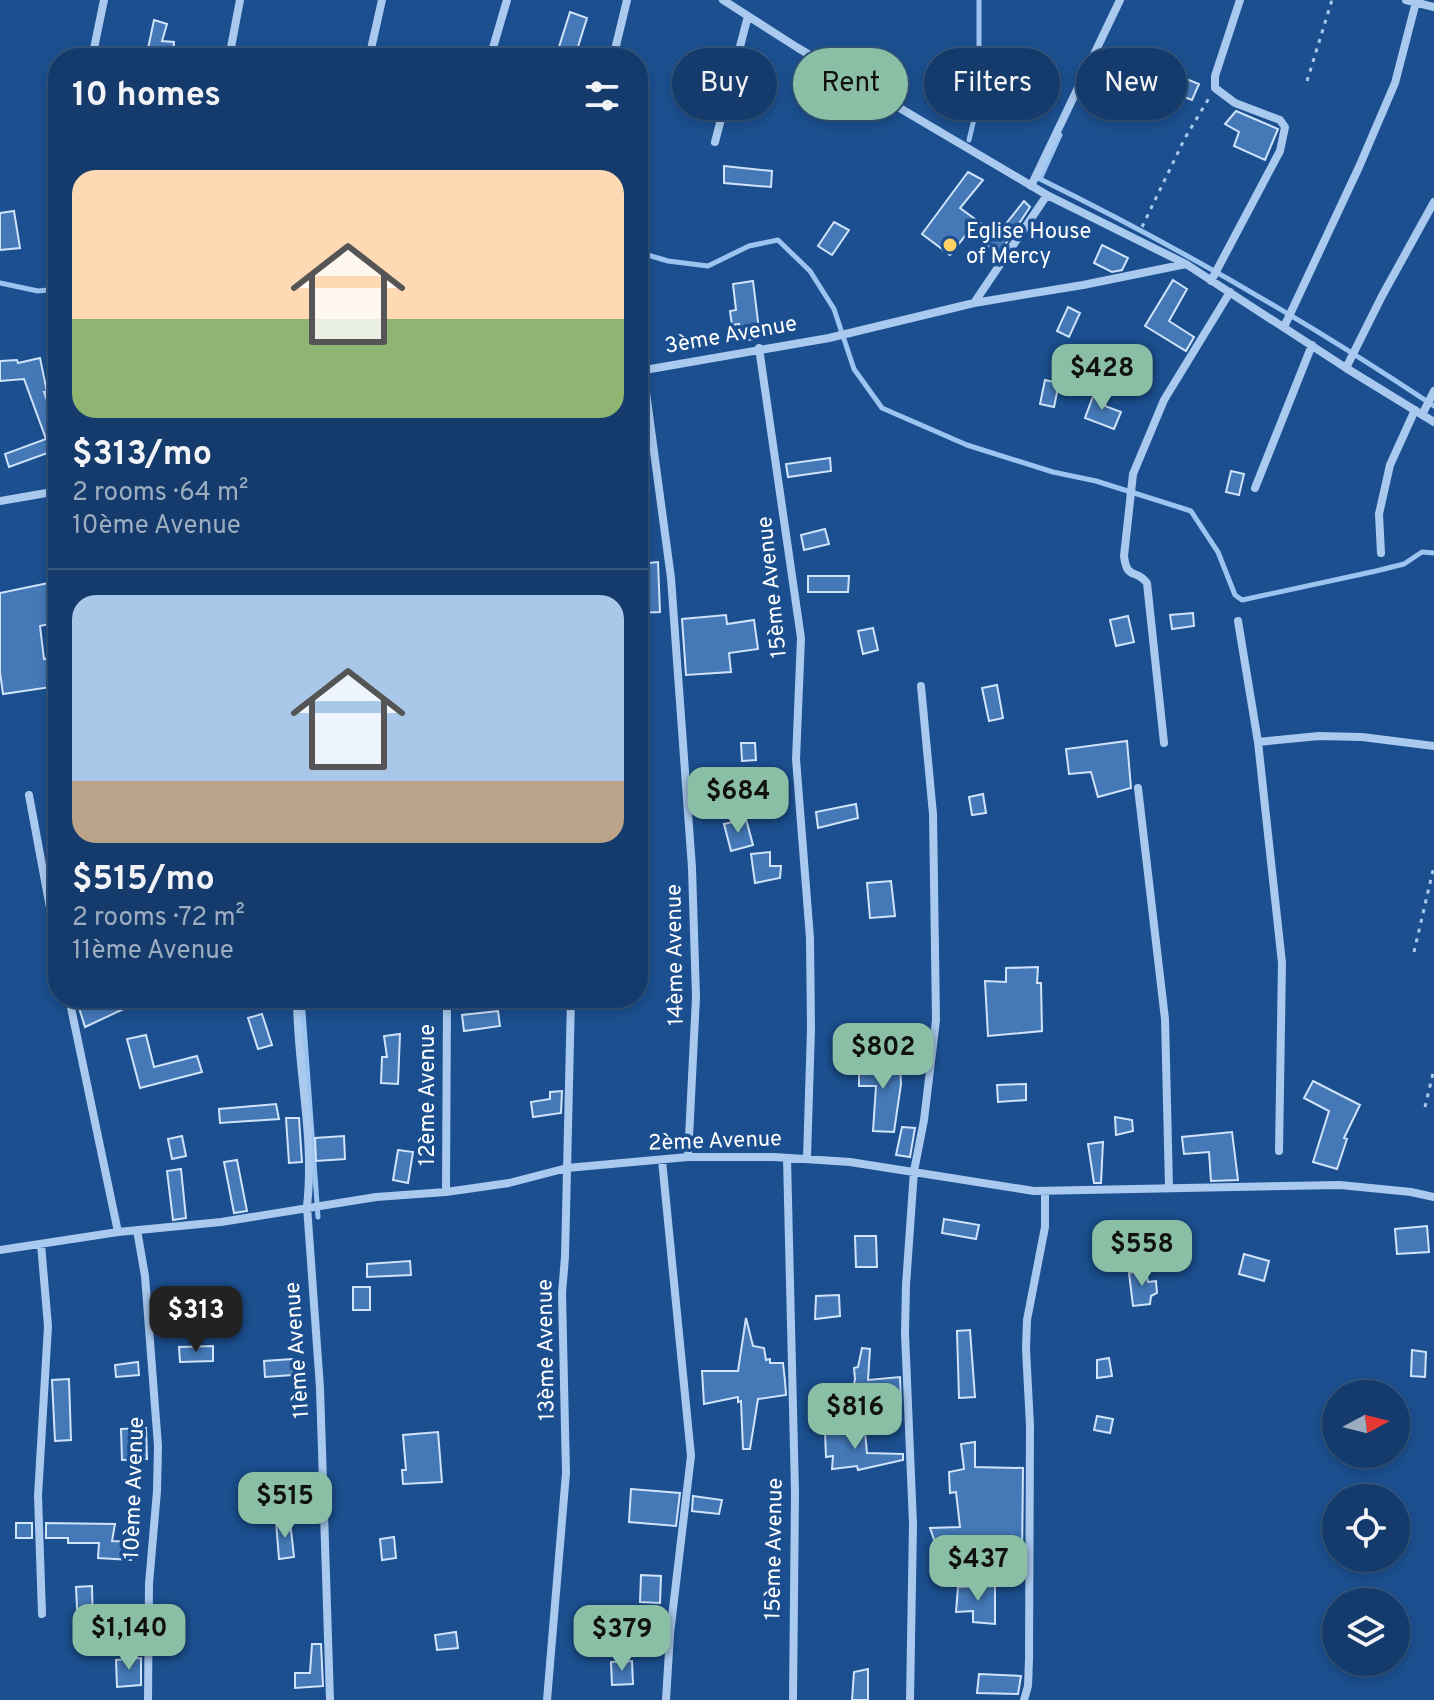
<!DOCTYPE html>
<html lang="en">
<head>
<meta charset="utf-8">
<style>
  body { margin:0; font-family:Overpass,sans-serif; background:#1d4271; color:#f1f3f6; height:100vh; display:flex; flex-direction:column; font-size:30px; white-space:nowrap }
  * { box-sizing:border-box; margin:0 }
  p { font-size:26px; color:#9dadc1 }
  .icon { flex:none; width:44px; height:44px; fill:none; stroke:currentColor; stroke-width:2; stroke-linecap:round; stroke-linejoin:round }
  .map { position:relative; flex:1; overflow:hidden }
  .drawer { position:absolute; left:48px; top:48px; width:600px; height:960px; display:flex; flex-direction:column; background:#143b6b; border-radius:32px; box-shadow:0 4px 12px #0003,0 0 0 2px #33557e }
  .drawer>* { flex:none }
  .guide { position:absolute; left:672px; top:48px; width:642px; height:72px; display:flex; gap:16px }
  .needle { width:52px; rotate:83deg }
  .controls { position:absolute; left:1322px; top:1380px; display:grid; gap:16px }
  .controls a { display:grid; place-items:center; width:88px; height:88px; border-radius:50%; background:#143b6b; box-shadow:0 4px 12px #0003,0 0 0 2px #33557e; font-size:40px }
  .price { position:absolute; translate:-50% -68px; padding:0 18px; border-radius:16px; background:#8abfa5; color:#111; font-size:26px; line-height:52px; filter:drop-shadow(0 2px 4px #0008) }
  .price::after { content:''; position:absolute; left:50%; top:48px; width:24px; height:18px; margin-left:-12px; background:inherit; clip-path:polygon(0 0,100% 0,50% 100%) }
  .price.selected { background:#222; color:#fff }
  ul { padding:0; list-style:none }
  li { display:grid; align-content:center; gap:16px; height:424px; padding:0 24px }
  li+li { border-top:2px solid #33557e }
  li span { display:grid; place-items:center; height:248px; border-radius:24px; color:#555 }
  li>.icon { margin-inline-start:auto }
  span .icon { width:144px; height:144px; fill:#fffc; stroke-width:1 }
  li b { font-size:34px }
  h2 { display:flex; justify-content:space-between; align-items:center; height:96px; padding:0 24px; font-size:34px }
  .tag { padding:0 28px; border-radius:36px; background:#143b6b; box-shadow:0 4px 12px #0003,0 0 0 2px #33557e; font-size:28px; line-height:72px }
  .tag.selected { background:#8abfa5; color:#111 }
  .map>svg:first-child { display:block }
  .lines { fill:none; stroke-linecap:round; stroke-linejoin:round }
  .stream { stroke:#9cc4f0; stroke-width:5 }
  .building { fill:#4478b7; stroke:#cfe3fa; stroke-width:2 }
  .path { stroke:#a9c9ee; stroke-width:3; stroke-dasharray:4 6; stroke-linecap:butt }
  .minor { stroke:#a9c9ee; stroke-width:8 }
  .poi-dot { fill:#ffd166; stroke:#1b4f8f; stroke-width:3 }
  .labels { text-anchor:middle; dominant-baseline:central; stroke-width:7; stroke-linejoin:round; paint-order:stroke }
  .poi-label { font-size:22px; fill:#fff; stroke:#1b4f8f; text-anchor:start }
  .street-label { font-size:22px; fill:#fff; stroke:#1b4f8f }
</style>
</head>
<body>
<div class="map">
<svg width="1434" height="1700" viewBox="0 0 1434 1700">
  <rect width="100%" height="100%" fill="#1b4f8f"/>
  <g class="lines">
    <!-- stream -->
    <path class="stream" d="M1060 135 1040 179C1176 246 1308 322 1434 406
      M969 140 979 98V0
      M638 252 668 261 708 266 749 246 778 240 810 271 834 309 854 369 882 408 967 445 1053 472 1096 481 1191 511 1218 552 1235 595 1242 600 1376 571 1404 564 1422 552 1434 553
      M0 283 38 291 58 289
      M302 998 318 1217"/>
  </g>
  <!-- building -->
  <path class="building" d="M570 12 587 18 575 56 558 50Z
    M154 20 167 24 162 41 174 42 173 58H146Z
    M1164 70 1199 84 1192 100 1184 97 1181 104 1173 101 1163 104 1161 97 1155 95Z
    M687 80 722 86 718 102 685 93Z
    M1236 111 1278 129 1265 160 1234 146 1239 132 1225 124Z
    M724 166 772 171 771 187 724 183Z
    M968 172 983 180 960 208 997 235 1024 201 1030 207 999 254 969 231 950 255 922 234Z
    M14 211 20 248 0 250V213Z
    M834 222 849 230 832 255 818 246Z
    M1102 245 1128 258 1122 270 1112 272 1094 263Z
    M1173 280 1187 289 1169 321 1194 337 1186 351 1145 326Z
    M753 281 760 338 741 341 739 324 732 325 730 311 736 310 733 284Z
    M1068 307 1080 313 1069 337 1057 331Z
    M40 358 47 392H44L58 432V468L50 452 9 467 5 454 46 439 24 379 0 381V361L17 360 18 363Z
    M1045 380 1059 383 1054 407 1040 404Z
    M1095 391 1108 396 1105 406 1121 412 1114 429 1085 418Z
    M830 458 831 471 788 477 786 464Z
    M1231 471 1244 474 1239 495 1226 492Z
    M825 529 829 544 804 550 801 535Z
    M658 562 660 612 638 613V564Z
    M808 576H849L848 592H808Z
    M58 581V622L40 626 44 659 58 657V686L3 694 0 672V593Z
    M1193 613 1194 626 1172 629 1170 615Z
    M726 615 727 624 754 620 758 649 729 653 731 672 686 675 682 619Z
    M1128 616 1134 642 1116 646 1110 620Z
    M873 628 878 650 863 654 858 631Z
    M997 685 1003 718 989 721 982 688Z
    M1127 741 1131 788 1098 797 1091 772 1069 774 1066 749Z
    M741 743H755L756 760 742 761Z
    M983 794 986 813 972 815 969 797Z
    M856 804 858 818 818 828 816 812Z
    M746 819 753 845 731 851 724 824Z
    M770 852V866H781L780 878 755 883 751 854Z
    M891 881 895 916 870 918 867 883Z
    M1038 967 1037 983H1041L1042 1031 988 1036 985 981 1006 982V968Z
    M76 998H90L93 1007 111 998H147L85 1027Z
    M498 1011 500 1026 464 1031 462 1015Z
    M262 1014 272 1045 258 1049 248 1018Z
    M400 1034 398 1084 381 1083 382 1057H387L384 1036Z
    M146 1035 154 1067 197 1056 202 1072 140 1088 127 1039Z
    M859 1061H891V1064H900L901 1084 894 1132 873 1131 876 1086H859Z
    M1313 1081 1360 1105 1344 1138 1347 1139 1337 1169 1313 1162 1329 1111 1304 1098Z
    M1026 1084V1100L998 1102 997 1085Z
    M562 1091 561 1113 533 1117 531 1102 550 1099V1092Z
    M276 1104 279 1119 220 1123 219 1109Z
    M1115 1117 1132 1120 1133 1131 1116 1135Z
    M286 1118H299L302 1162 289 1163Z
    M902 1127 915 1128 910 1157 896 1155Z
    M1232 1132 1238 1180 1211 1181 1209 1152 1184 1154 1182 1137Z
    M182 1136 186 1156 172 1159 168 1139Z
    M344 1136 345 1159 316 1161 315 1138Z
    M1103 1142 1101 1183H1094L1088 1144Z
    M398 1150 413 1152 408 1183 393 1180Z
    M237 1160 247 1211 234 1213 224 1162Z
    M181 1169 186 1218 173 1220 167 1171Z
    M944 1219 979 1225 976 1239 942 1233Z
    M1427 1226 1429 1252 1397 1254 1395 1229Z
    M855 1236H876L877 1267H856Z
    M1244 1254 1269 1261 1264 1281 1239 1274Z
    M410 1261 411 1275 367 1277V1264Z
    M1146 1270 1148 1282 1156 1281 1157 1293 1151 1296 1150 1304 1133 1306 1129 1273Z
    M353 1287H370V1310H353Z
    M839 1295 840 1316 815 1319 816 1296Z
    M746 1318 753 1346 764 1348 766 1360 770 1359V1363H783L785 1381 786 1395 758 1399 750 1449H743L741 1401 738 1402V1397L704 1404 702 1371H738Z
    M970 1330 975 1397 959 1398 957 1331Z
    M213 1346V1361L180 1362 179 1347Z
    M862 1348 870 1349 868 1380 900 1377 901 1402 867 1405 866 1410H861L860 1405 850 1406 855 1379 854 1368 858 1367Z
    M1412 1350 1426 1352 1425 1377 1411 1376Z
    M1109 1358 1112 1376 1097 1378V1360Z
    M292 1359 293 1375 265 1377 264 1361Z
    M138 1362 139 1375 116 1377 115 1365Z
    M69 1379 71 1440 55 1441 52 1380Z
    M1097 1416 1113 1419 1110 1433 1094 1430Z
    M146 1428 147 1459 122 1460 121 1429Z
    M438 1432 442 1482 403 1484 402 1470H406L403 1435Z
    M825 1432H865L867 1453 903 1454V1460L858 1470 857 1466 832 1469 833 1456 826 1457Z
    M975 1442V1467L1023 1468 1022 1558 972 1562V1544L936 1545 930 1528 960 1527 956 1492 950 1493 949 1472 964 1469 961 1444Z
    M631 1489 680 1493 676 1526 629 1522Z
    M693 1496 722 1500 719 1514 692 1511Z
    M290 1521 294 1557 279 1559 276 1522Z
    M16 1523H32V1538H16Z
    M46 1523 115 1524 112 1541 132 1542 131 1560 98 1558 99 1543H68V1538H46Z
    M394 1537 396 1558 382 1560 380 1539Z
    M641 1575 661 1576 660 1603 640 1602Z
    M92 1586 93 1629 78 1630 76 1587Z
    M995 1586V1624L973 1622V1611L956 1612 958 1587Z
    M456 1632 458 1648 437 1650 435 1635Z
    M312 1644H321L323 1686 295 1688V1673H310Z
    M141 1658V1685L117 1687 116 1660Z
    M632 1661 633 1684 612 1685 611 1662Z
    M868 1669V1700H852L854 1672Z
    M979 1674 1021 1676 1018 1694 977 1693Z"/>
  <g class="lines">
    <!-- path -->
    <path class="path" d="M1307 81 1332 0
      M1142 227 1185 138 1209 98
      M1414 952 1434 866
      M1425 1107 1434 1069"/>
    <!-- minor -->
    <path class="minor" d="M723 0 798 48 1047 195 1186 264 1346 368 1434 422
      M1406 0 1434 7
      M92 58 104 0
      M229 58 240 0
      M369 58 382 0
      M490 58 507 0
      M613 58 627 0
      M715 142 748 16
      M1031 186 1120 0
      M1211 281 1280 151 1285 127 1280 120 1235 103 1215 88V76L1240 0
      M974 303 1047 195
      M1284 327 1359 167 1395 83 1416 2
      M759 348 801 638 796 759 810 938 811 1029 807 1158
      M1346 368 1382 296 1434 202
      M643 370 671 578 692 868 696 997 688 1157
      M639 371 829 338 974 303 1083 285 1186 264
      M1422 415 1434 391
      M1255 488 1312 345
      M0 501 58 491
      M1381 553 1379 514 1390 465 1415 410
      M1238 621 1258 742 1282 963 1279 1151
      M1258 742 1319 736 1362 737 1434 746
      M1164 743 1147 583C1136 568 1127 581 1124 556L1133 474 1164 400 1230 292
      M1138 788 1165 1019 1169 1187
      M29 795 58 951
      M69 998 118 1232
      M297 998C297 1067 315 1137 307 1206L320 1388 330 1700
      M787 1158 795 1492 793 1700
      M662 1160 691 1456 670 1634 666 1700
      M446 1192 447 998
      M137 1230 145 1276 158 1446 157 1491 149 1584 148 1700
      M41 1244 48 1326 38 1496 42 1614
      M0 1250 118 1232 221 1222 376 1197 446 1192 509 1183 567 1168 688 1157H774L850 1162 1034 1191 1340 1185 1411 1192 1434 1197
      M547 1700 566 1473 562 1293 565 1257 571 998
      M910 1700 913 1524 905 1333 906 1285 914 1171 924 1120 936 1020 933 814 921 686
      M1024 1700 1028 1686 1029 1659 1030 1426 1026 1349 1027 1320 1045 1227V1192"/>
  </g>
  <!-- markers -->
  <circle class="poi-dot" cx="950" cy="245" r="8"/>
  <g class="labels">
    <!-- poi labels -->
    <g class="poi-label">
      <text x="966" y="232">Eglise House<tspan x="966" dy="25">of Mercy</tspan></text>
    </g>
    <!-- street labels -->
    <g class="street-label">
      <text transform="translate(731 336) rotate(-10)">3ème Avenue</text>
      <text transform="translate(773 587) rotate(-96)">15ème Avenue</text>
      <text transform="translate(676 955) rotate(-91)">14ème Avenue</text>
      <text transform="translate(428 1095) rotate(-90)">12ème Avenue</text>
      <text transform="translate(715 1142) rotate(-2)">2ème Avenue</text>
      <text transform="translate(298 1350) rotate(-94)">11ème Avenue</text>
      <text transform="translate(547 1350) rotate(-91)">13ème Avenue</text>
      <text transform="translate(135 1488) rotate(-88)">10ème Avenue</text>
      <text transform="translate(775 1549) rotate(-89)">15ème Avenue</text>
    </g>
  </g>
</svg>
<div class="controls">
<a><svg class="needle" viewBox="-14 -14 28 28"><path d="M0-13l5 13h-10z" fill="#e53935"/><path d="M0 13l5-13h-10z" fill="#9dadc1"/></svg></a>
<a><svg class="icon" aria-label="locate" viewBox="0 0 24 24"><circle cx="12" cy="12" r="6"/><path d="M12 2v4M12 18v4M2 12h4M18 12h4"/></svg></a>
<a><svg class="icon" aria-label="layers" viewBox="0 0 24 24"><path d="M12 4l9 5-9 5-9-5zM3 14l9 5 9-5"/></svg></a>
</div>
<b class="price" style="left:1102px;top:412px">$428</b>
<b class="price" style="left:738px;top:835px">$684</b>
<b class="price" style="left:883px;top:1091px">$802</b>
<b class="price" style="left:1142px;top:1288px">$558</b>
<b class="price selected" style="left:196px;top:1354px">$313</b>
<b class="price" style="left:855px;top:1451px">$816</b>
<b class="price" style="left:285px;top:1540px">$515</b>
<b class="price" style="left:978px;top:1603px">$437</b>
<b class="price" style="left:129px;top:1672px">$1,140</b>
<b class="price" style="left:622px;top:1673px">$379</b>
<div class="guide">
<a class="tag">Buy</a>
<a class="tag selected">Rent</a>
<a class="tag">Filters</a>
<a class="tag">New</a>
</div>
<section class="drawer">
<h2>10 homes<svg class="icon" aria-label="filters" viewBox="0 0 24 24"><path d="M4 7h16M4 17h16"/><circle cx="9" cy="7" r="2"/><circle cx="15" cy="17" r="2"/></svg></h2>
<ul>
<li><span style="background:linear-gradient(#ffd9b3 60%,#8fb573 0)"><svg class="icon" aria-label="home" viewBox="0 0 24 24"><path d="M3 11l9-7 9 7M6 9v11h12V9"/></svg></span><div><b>$313/mo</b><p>2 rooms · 64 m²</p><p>10ème Avenue</p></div></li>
<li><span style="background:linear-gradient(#a9c7e8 75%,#b9a48a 0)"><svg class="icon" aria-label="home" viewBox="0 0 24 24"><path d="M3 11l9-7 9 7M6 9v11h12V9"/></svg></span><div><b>$515/mo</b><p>2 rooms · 72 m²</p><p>11ème Avenue</p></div></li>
</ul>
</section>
</div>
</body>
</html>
